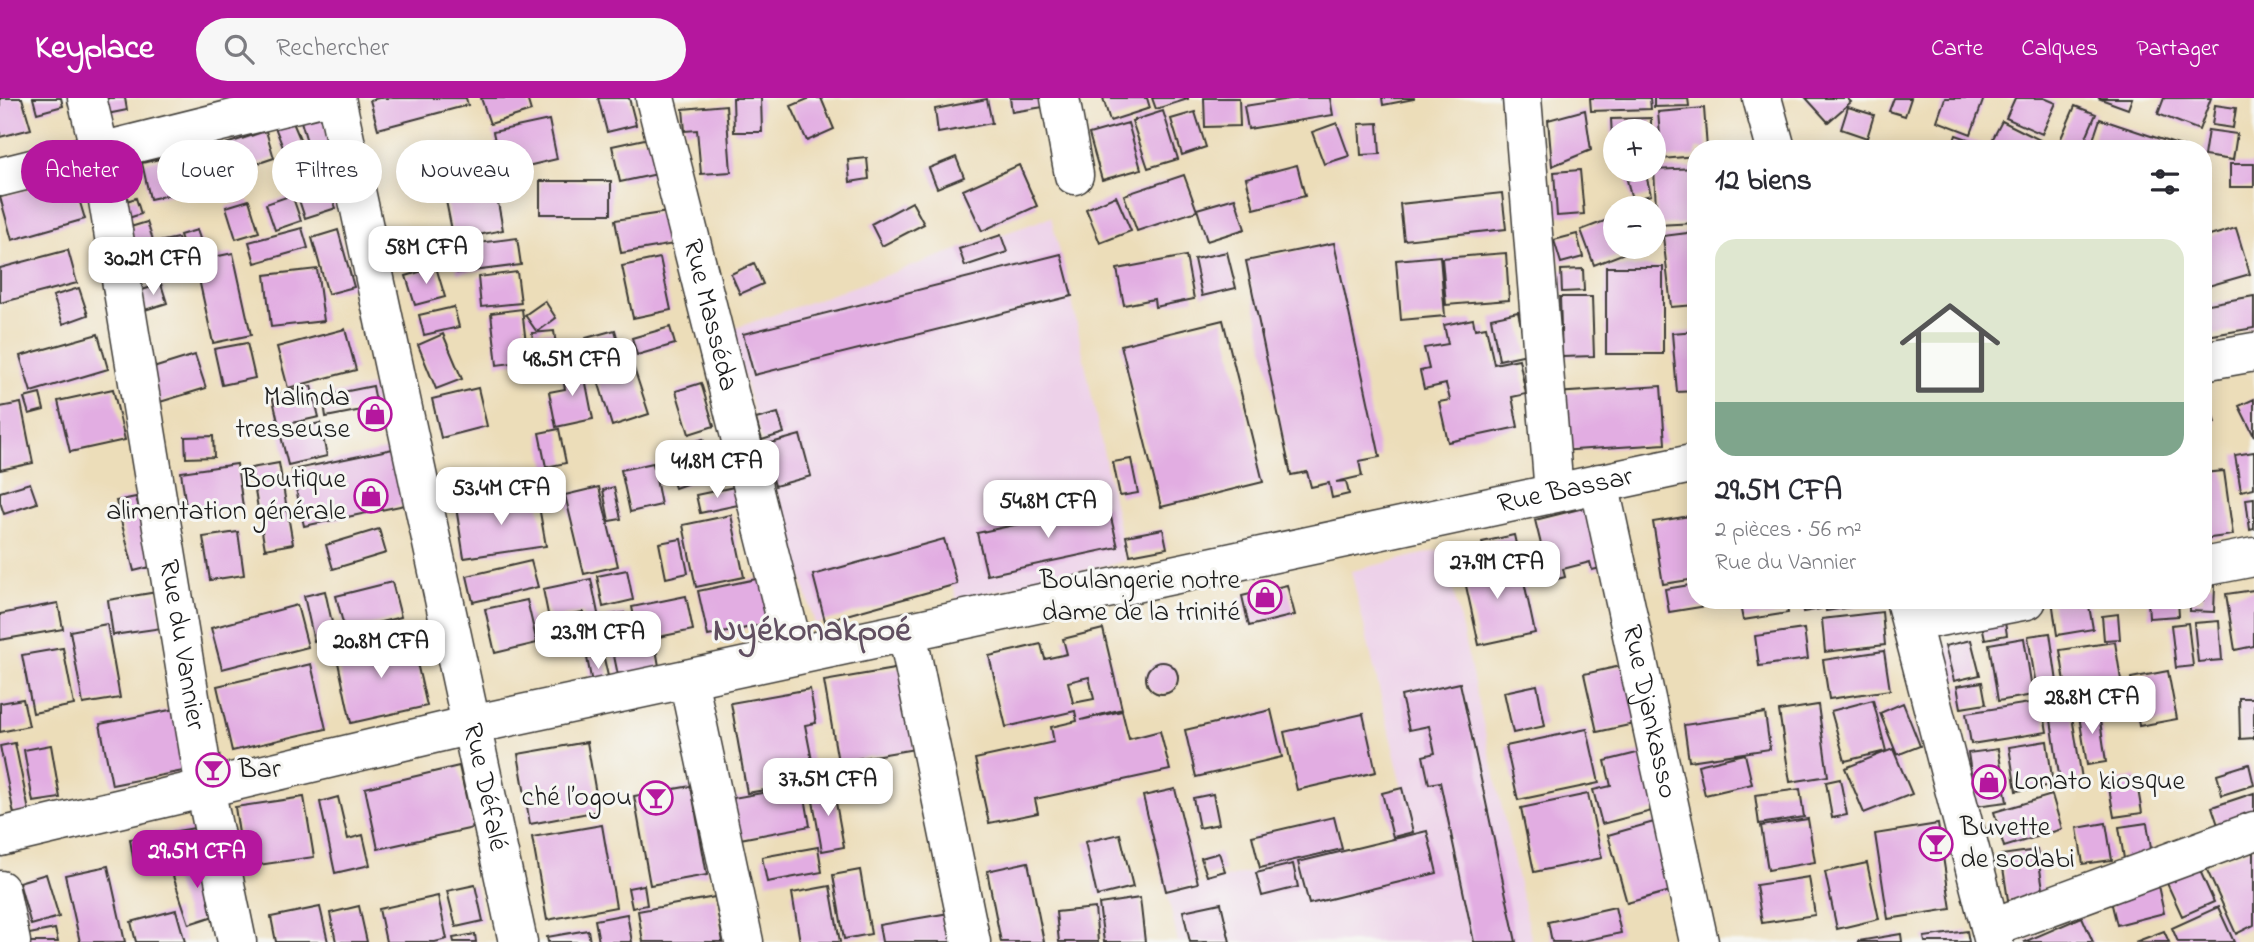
<!DOCTYPE html>
<html lang="fr">
<head>
<meta charset="utf-8">
<style>
  body { margin:0; font-family:"Indie Flower",sans-serif; background:#f7f7f7; color:#2b2b33; height:100vh; display:flex; flex-direction:column; font-size:26px; white-space:nowrap }
  * { box-sizing:border-box; margin:0 }
  p { font-size:23px; color:#7c7c81 }
  .icon { flex:none; width:38px; height:38px; fill:none; stroke:currentColor; stroke-width:2; stroke-linecap:round; stroke-linejoin:round }
  .map { position:relative; flex:1; overflow:hidden }
  .drawer { position:absolute; left:1687px; top:42px; width:525px; height:469px; display:flex; flex-direction:column; background:#fff; border-radius:28px; box-shadow:0 4px 18px #0003 }
  .drawer>* { flex:none }
  .hud { position:absolute; left:21px; top:42px; width:665px; height:63px; display:flex; gap:14px }
  .fabs { position:absolute; left:1603px; top:21px; display:grid; gap:14px }
  .fabs a { display:grid; place-items:center; width:63px; height:63px; border-radius:50%; background:#fff; box-shadow:0 4px 18px #0003; font-size:35px }
  .price { position:absolute; translate:-50% -60px; padding:0 16px; border-radius:14px; background:#fff; color:#222; font-size:23px; line-height:46px; filter:drop-shadow(0 2px 4px #0008) }
  .price::after { content:''; position:absolute; left:50%; top:42px; width:21px; height:16px; margin-left:-10px; background:inherit; clip-path:polygon(0 0,100% 0,50% 100%) }
  .price.on { background:#b5179e; color:#fff }
  ul { padding:0; list-style:none }
  li { display:grid; align-content:center; gap:14px; height:371px; padding:0 28px }
  li span { display:grid; place-items:center; height:217px; border-radius:21px; color:#555 }
  li>.icon { margin-inline-start:auto }
  span .icon { width:126px; height:126px; fill:#fffc; stroke-width:1 }
  li b { font-size:30px }
  h2 { display:flex; justify-content:space-between; align-items:center; height:84px; padding:0 28px; font-size:30px }
  .chip { padding:0 24px; border-radius:32px; background:#fff; box-shadow:0 4px 18px #0003; font-size:24px; line-height:63px }
  .chip.on { background:#b5179e; color:#fff }
  header { display:flex; align-items:center; gap:42px; box-sizing:border-box; height:98px; padding:0 35px; background:#b5179e; color:#fff }
  header strong { font-size:33px }
  nav { display:flex; gap:38px; margin-inline-start:auto; font-size:24px }
  .search { width:490px; height:63px; background:#f7f7f7; display:flex; align-items:center; gap:18px; box-sizing:border-box; padding:0 24px; border-radius:38px; color:#7c7c81; font-size:26px }
  .map>svg:first-child { display:block }
  .built { fill:#edd1e9 }
  .building { fill:#e2ade2; fill-rule:evenodd }
  .lines { fill:none; stroke-linecap:round; stroke-linejoin:round }
  .minor-casing { stroke:#3b3934; stroke-width:41 }
  .minor { stroke:#fff; stroke-width:38 }
  .labels { text-anchor:middle; dominant-baseline:central; stroke-width:6; stroke-linejoin:round; paint-order:stroke }
  .street-label { font-size:28px; fill:#1c1c1c; stroke:#f6f6f2 }
  .poi-label { font-size:28px; fill:#1c1c1c; stroke:#f6f6f2; text-anchor:end }
  .district-label { font-size:35px; font-weight:bold; fill:#614f61; stroke:#f6f6f2 }
</style>
</head>
<body>
<header>
<strong>Keyplace</strong>
<div class="search"><svg class="icon" aria-label="search" viewBox="0 0 24 24"><circle cx="10" cy="10" r="6"/><path d="M15 15l6 6"/></svg>Rechercher</div>
<nav><a>Carte</a><a>Calques</a><a>Partager</a></nav>
</header>
<div class="map">
<svg width="2254" height="844" viewBox="0 0 2254 844">
  <rect width="100%" height="100%" fill="#f6f6f2"/>
  <filter id="ink" filterUnits="userSpaceOnUse"><feTurbulence type="fractalNoise" baseFrequency=".0143" numOctaves="2"/><feDisplacementMap in="SourceGraphic" scale="14" xChannelSelector="R" yChannelSelector="G"/><feConvolveMatrix kernelMatrix="1 2 1 2 8 2 1 2 1" color-interpolation-filters="sRGB"/></filter>
  <filter id="wash" filterUnits="userSpaceOnUse"><feTurbulence type="fractalNoise" baseFrequency=".00686" numOctaves="4" result="noise"/><feDisplacementMap in="SourceGraphic" scale="28" xChannelSelector="R" yChannelSelector="G"/><feGaussianBlur stdDeviation="1.57" result="paint"/><feColorMatrix in="noise" values="0 0 0 0 0 0 0 0 0 0 0 0 0 0 0 0 0 1.4 0 .05"/><feComposite in="paint" operator="in"/></filter>
  <g filter="url(#wash)">
    <rect width="100%" height="100%" fill="#ecddb9"/>
    <!-- built -->
    <path class="built" d="M1051 119 1071 198 1126 463 957 502 953 487 815 526 730 232Z
      M1444 451 1532 844H1178L1167 794 1413 734 1351 473Z"/>
    <g id="blocks">
      <!-- building -->
      <path class="building" d="M0 0H22L31 31 0 39Z
        M33 0H61L63 8 37 15Z
        M103 0H125L127 12 107 16Z
        M379 0H466L468 7 378 31 370 2Z
        M481 0H527L531 13 490 26Z
        M598 0H629L636 27 607 34Z
        M733 0H761L762 34H734Z
        M810 0H821L834 31 807 43 791 8Z
        M1010 0H1055L1056 7 1012 14Z
        M1103 0H1147L1150 10 1110 23Z
        M1152 0H1188V1L1156 11Z
        M1204 0H1239L1240 28 1205 29Z
        M1297 0H1330L1333 17 1248 31 1244 8Z
        M1382 0H1414V1L1383 7Z
        M1590 0H1650L1651 11 1591 13Z
        M1654 0H1688L1689 8 1654 9Z
        M1806 0H1847L1851 4 1828 24Z
        M1894 0H1911L1905 18 1889 13Z
        M1945 0H1984L1971 36 1937 23Z
        M2015 0H2044L2056 5 2042 36 2006 20Z
        M2098 0H2132L2128 11Z
        M2164 0H2211L2199 32 2158 16Z
        M987 1 992 25 938 35 935 11Z
        M726 7 731 74 701 76 697 32 685 33 683 11Z
        M2215 7 2236 10 2233 30 2212 27Z
        M2075 8 2096 16 2081 51H2069L2058 47Z
        M1848 9 1874 17 1867 40 1841 31Z
        M1704 10 1707 51H1696V58L1662 61 1658 14Z
        M1585 12 1591 52 1552 68 1548 22Z
        M1163 13 1178 61 1148 70 1132 23Z
        M321 14 331 48 310 54 300 20Z
        M1195 14 1206 49 1182 57 1171 21Z
        M1651 20V33H1615V57H1613L1611 21Z
        M2100 21 2187 50V51H2090Z
        M292 22 306 55 288 62 275 29Z
        M549 22 557 61 502 74 493 34Z
        M2002 23 2040 42 2036 51 1988 50Z
        M1128 25 1141 71 1102 82 1089 36Z
        M1337 25 1349 58 1324 66 1312 34Z
        M1378 25 1380 56 1361 57 1359 26Z
        M2208 32 2237 36 2233 62 2204 58Z
        M266 33 274 60 229 75 220 48Z
        M1956 37 1988 48 1986 51H1951Z
        M654 39 662 75 620 84 612 48Z
        M213 49 221 86 150 101 142 65Z
        M956 59 964 79 937 90 929 70Z
        M867 60 869 81 850 84 848 62Z
        M2230 66H2254V89H2230Z
        M1019 67 1037 108 982 133 963 92Z
        M1297 67 1305 98 1254 111 1246 80Z
        M1696 70V125L1657 127 1654 72Z
        M1580 72 1584 116 1557 118 1554 74Z
        M1184 77 1197 113 1137 133 1124 97Z
        M1646 77 1651 97 1632 102 1627 82Z
        M72 78 85 121 12 142 0 99Z
        M326 82 336 110 305 120 296 93Z
        M540 83H611V116H540Z
        M495 88 503 132 454 142 445 98Z
        M1502 95 1506 131 1404 142 1400 106Z
        M292 97 301 123 275 132 266 106Z
        M1116 98 1131 133 1100 145 1086 111Z
        M136 100 141 116 122 122 117 106Z
        M1235 100 1245 131 1207 143 1197 111Z
        M249 102 259 134 236 141 226 109Z
        M912 104 924 126 882 148 871 126Z
        M668 114 674 146 621 155 615 122Z
        M1615 119V149H1634L1635 151 1594 167 1581 132Z
        M147 124 153 142 130 149 124 131Z
        M302 130 308 150 255 165 249 144Z
        M2236 130 2250 176 2205 189 2203 140Z
        M197 132 205 155 188 161 180 137Z
        M338 132 354 189 328 196 312 140Z
        M1696 134V207L1671 209 1663 138Z
        M1577 136 1583 159 1561 165 1554 142Z
        M1001 137 1007 154 965 168 959 151Z
        M178 140 185 172 165 176 158 144Z
        M517 140 521 167 457 175 454 148Z
        M1334 145 1380 359 1359 363 1362 378 1336 384 1346 383 1349 396 1332 400 1329 385 1311 389 1307 374 1291 377 1246 163Z
        M68 152 77 185 0 205V170Z
        M1227 154 1236 190 1202 198 1194 161Z
        M233 155 251 237 213 245 195 163Z
        M1506 155 1509 202 1446 207 1442 160Z
        M1061 156 1072 198 754 277 743 236Z
        M1186 158 1194 201 1155 209 1154 201 1124 207 1117 171Z
        M1440 158 1445 218 1401 222 1396 162Z
        M660 160 671 212 633 220 622 168Z
        M754 165 763 186 740 196 731 176Z
        M436 169 445 199 415 207 406 178Z
        M1606 169H1663V256H1606Z
        M317 171 324 223 271 229 265 177Z
        M1583 171 1584 193 1562 194 1561 172Z
        M517 174 521 205 481 209 478 179Z
        M161 186 167 205 145 212 139 193Z
        M79 190 88 217 63 226 53 198Z
        M2254 198V230L2207 238 2203 207Z
        M1560 199H1592L1594 258 1562 259Z
        M545 203 556 220 537 234 525 217Z
        M454 209 459 229 424 237 419 217Z
        M522 211 528 263 497 267 491 215Z
        M1518 214 1527 256 1499 262 1491 220Z
        M1473 221 1475 231 1486 229 1494 266 1519 261 1526 296 1512 299 1518 329 1448 344 1439 304 1450 302 1446 286 1424 291 1420 273 1429 271 1424 250 1448 246 1444 227Z
        M1223 222 1263 384 1161 409 1121 247Z
        M670 229 675 246 637 257 632 240Z
        M345 231 356 272 288 290 277 249Z
        M615 232 620 250 591 258 586 240Z
        M554 233 557 254 535 257 532 235Z
        M1696 233V293L1677 294 1672 235Z
        M98 236 108 271 31 294 20 258Z
        M443 236 462 281 436 291 418 247Z
        M247 245 255 280 222 287 214 251Z
        M195 257 206 290 160 304 150 271Z
        M630 258 649 316 612 328 594 270Z
        M582 265 593 321 556 329 549 294 565 291 561 269Z
        M2203 281 2215 325 2203 328Z
        M701 285 714 328 689 336 676 293Z
        M311 288 319 319 279 328 272 297Z
        M373 288 377 309 326 319 323 298Z
        M1661 288 1665 346 1559 353 1555 295Z
        M478 290 487 328 441 340 432 301Z
        M113 291 125 342 70 354 58 303Z
        M40 296 44 312 29 316 24 300Z
        M2254 301V338L2239 308Z
        M21 305 33 365 0 372V309Z
        M778 315 784 335 762 342 756 321Z
        M320 325 327 358 288 367 280 334Z
        M559 331 566 365 546 369 539 335Z
        M800 337 811 378 775 388 764 347Z
        M213 338 214 359 186 360 185 339Z
        M703 341 715 376 675 390 663 354Z
        M393 351 405 407 304 428 292 372Z
        M2254 354V390L2241 393 2235 357Z
        M1131 361 1138 395 1120 398 1113 364Z
        M279 365 293 446 265 451 251 370Z
        M653 365 661 407 630 414 621 372Z
        M237 366 243 409 187 416 181 374Z
        M2224 373 2233 437 2203 441V375Z
        M30 385 37 405 4 416 0 404V394Z
        M599 389 618 468 584 476 565 397Z
        M614 389 621 421 609 423 603 392Z
        M734 389 738 407 700 415 696 397Z
        M537 397 546 448 464 460 456 409Z
        M136 399 154 468 134 473 116 403Z
        M2254 400V431L2250 432 2246 401Z
        M1108 407 1118 449 987 477 977 435Z
        M1596 407 1610 468 1592 472 1590 464 1563 471 1565 479 1550 483 1535 422Z
        M731 417 744 479 696 489 683 427Z
        M1696 417V481L1663 486 1653 424Z
        M379 431 386 455 333 471 326 447Z
        M1163 431 1167 450 1130 457 1126 438Z
        M238 434 244 477 210 482 203 439Z
        M1514 437 1518 455 1486 462 1482 444Z
        M681 441 688 475 666 480 659 445Z
        M944 441 957 486 825 523 813 477Z
        M1476 452 1480 474 1520 465 1535 535 1479 547 1459 456Z
        M531 463 538 489 473 504 467 478Z
        M627 472 633 502 603 509 597 478Z
        M766 479 775 524 708 538 698 493Z
        M591 481 604 545 590 548 583 514 549 521 543 491Z
        M392 484 401 519 345 533 336 498Z
        M1696 486V502H1712L1713 507 1669 514 1665 491Z
        M2203 486H2215L2214 514 2190 513V502H2203Z
        M1287 487 1295 517 1249 528 1242 498Z
        M2254 492V548L2235 552 2226 496Z
        M325 493 335 538 314 543 304 498Z
        M157 494 162 530 113 537 108 502Z
        M686 498 693 532 639 543 632 509Z
        M527 502 537 545 495 555 485 511Z
        M1739 502H1786L1788 515 1743 522Z
        M1801 502H1819L1821 511 1803 514Z
        M1824 502H1876V505L1826 513Z
        M2052 502H2088L2093 531 2057 537Z
        M2148 502H2178L2179 518 2149 520Z
        M58 505 63 531 0 542V516Z
        M297 507 308 549 222 571 211 530Z
        M1882 514 1885 547 1825 554 1822 521Z
        M624 515 630 544 613 548 607 518Z
        M2118 516 2120 541 2104 542 2102 518Z
        M2004 518 2007 537 1985 541 1981 522Z
        M2219 523 2222 562 2198 564 2194 525Z
        M2188 525 2193 568 2176 570 2171 527Z
        M107 526 120 600 83 606 70 533Z
        M1103 531 1122 611 1081 622 1122 613 1129 641 1160 633 1170 672 1035 701 1038 715 989 725 975 661 1054 644 1051 629 1077 623 1075 613 1006 629 989 558 1041 546 1045 561 1067 556 1063 541ZM1089 579 1094 601 1073 605 1068 584Z
        M1804 531 1808 561 1759 568 1755 538Z
        M2050 535 2058 591 2037 594 2028 538Z
        M411 539 427 608 351 625 336 555Z
        M2024 540 2033 597 1998 603 1989 546Z
        M1971 542 1980 577 1954 583 1945 548Z
        M2115 544 2121 582 2066 591 2060 552Z
        M655 545 660 574 619 582 613 553Z
        M63 550 74 607 33 615 22 557Z
        M1884 553 1890 592 1829 601 1823 562Z
        M603 556 610 587 593 590 587 560Z
        M1146 580a16 16 0 1 1 32 0a16 16 0 1 1-32 0Z
        M311 566 326 631 232 653 217 588Z
        M1630 566 1643 624 1597 634 1584 576Z
        M900 570 915 651 838 664 824 583Z
        M2168 573 2177 621 2139 628 2131 580Z
        M1982 584 1986 606 1961 610 1957 588Z
        M1460 585 1471 635 1516 844H1474L1440 684 1429 686 1423 658 1435 655 1429 628 1409 632 1401 598Z
        M1537 587 1545 628 1513 635 1504 594Z
        M810 591 816 625 805 627 816 683 747 695 731 605Z
        M2239 600H2254V640L2240 641Z
        M23 601 29 628 0 634V605Z
        M1873 602 1886 653 1845 663 1831 613Z
        M2042 603 2047 634 1971 646 1966 615Z
        M1903 605 1920 648 1897 657 1880 615Z
        M1818 607 1828 678 1790 684 1779 613Z
        M2098 609 2106 664 2087 667 2078 612Z
        M180 610 193 671 112 687 100 626Z
        M1271 612 1282 659 1196 679 1185 632Z
        M2071 612 2082 681 2060 684 2050 615Z
        M1765 615 1770 651 1689 663 1684 627Z
        M1363 616 1376 674 1297 692 1284 634Z
        M1587 631 1599 685 1518 702 1506 648Z
        M2047 643 2053 687 2016 693 2009 649Z
        M587 644 599 713 530 726 518 656Z
        M15 645 29 713 14 716 0 648Z
        M51 647 60 700 33 704 24 652Z
        M1893 651 1912 696 1864 715 1845 670Z
        M1998 651 2007 704 1976 708 1968 655Z
        M1649 652 1663 710 1602 726 1593 692 1611 688 1605 663Z
        M1745 656 1752 686 1705 697 1698 667Z
        M2249 666 2254 687 2222 697 2217 676Z
        M459 668 473 730 378 751 365 690Z
        M2136 679 2142 715 2114 719 2108 684Z
        M1840 681 1847 717 1832 720 1826 684Z
        M691 688 707 777 650 787 634 698Z
        M803 688 810 728 740 741 733 700Z
        M833 688 844 749 822 753 811 692Z
        M1402 690 1413 734 1393 739 1382 695Z
        M1175 691 1198 785 1166 793 1143 698Z
        M1800 691 1804 719 1759 726 1755 697Z
        M2254 695V718L2219 730 2212 709Z
        M1213 696 1219 726 1199 730 1193 700Z
        M1588 696 1602 760 1534 774 1521 710Z
        M2052 697 2062 731 2004 749 1994 714Z
        M304 699 314 759 244 769 235 709Z
        M338 699 348 741 363 737 370 767 335 775 320 704Z
        M1334 719 1342 751 1260 770 1252 738Z
        M1808 721 1815 764 1768 772 1761 728Z
        M1661 722 1681 790 1627 805 1608 737Z
        M2106 725 2112 762 2083 766 2077 730Z
        M2147 725 2153 763 2125 767 2119 729Z
        M1938 726 1951 811 1888 821 1875 736Z
        M602 727 616 809 547 822 532 739Z
        M201 729 205 755 134 766 130 741Z
        M1427 733 1437 775 1309 806 1298 764Z
        M1120 736 1133 789 1097 798 1085 744Z
        M818 749 822 774 767 784 762 759Z
        M2254 749V827L2236 836 2206 770Z
        M2037 752 2044 797 2008 802 2001 757Z
        M1219 755 1225 773 1207 778 1201 760Z
        M204 757 223 815 189 826 170 769Z
        M1028 764 1044 844H1001L987 773Z
        M1867 765 1879 821 1837 831 1825 774Z
        M1293 766 1298 789 1262 798 1256 775Z
        M2197 766 2214 804 2182 818 2165 781Z
        M108 768 125 844H80L65 777Z
        M860 772 871 836 844 841 833 777Z
        M46 776 59 819 31 827 19 784Z
        M1809 779 1815 817 1762 825 1756 787Z
        M2157 783 2164 815 2117 827 2109 795Z
        M475 787 483 823 456 829 447 793Z
        M644 787 647 807 632 810 628 790Z
        M830 788 840 844H800L792 795Z
        M438 798 447 841 435 844H386L379 811Z
        M715 799 723 844H643L638 813Z
        M1140 800 1145 844H1104L1099 806Z
        M1221 805 1230 844H1190L1183 813Z
        M359 808 367 844H336L330 815Z
        M320 809 328 844H276L271 819Z
        M1615 809 1621 835 1578 844H1552L1548 824Z
        M2218 809 2234 844H2178L2172 830Z
        M1095 810 1098 844H1059L1056 814Z
        M176 812 185 844H136L131 824Z
        M955 814 961 844H882L879 827Z
        M627 816 632 844H599L595 822Z
        M2082 819 2093 844H2024Z
        M55 831 58 844H25L24 837Z
        M588 832 590 844H548L547 839Z
        M1967 833 1969 844H1925L1924 839Z
        M2164 833 2169 844H2135Z
        M475 836 476 844H454L453 840Z
        M1901 836 1902 844H1858V843Z"/>
    </g>
  </g>
  <g filter="url(#ink)">
    <use href="#blocks" fill-opacity="0" stroke="#3b3934" stroke-width="2"/>
    <g class="lines">
      <defs>
        <g id="minor">
          <path id="s1" d="M87 0 100 54 205 690 237 844"/>
          <path id="s2" d="M336 0 518 844"/>
          <path id="s3" d="M655 0 795 557"/>
          <path d="M1060 0 1074 77"/>
          <path d="M1522 0 1554 395"/>
          <path d="M1762 0 1776 51"/>
          <path d="M0 79 317 0"/>
          <path d="M2203 263 2254 254"/>
          <path id="s4" d="M1599 385 1699 844"/>
          <path d="M2203 469 2254 459"/>
          <path d="M1905 502 1994 844"/>
          <path d="M1912 524 2027 502"/>
          <path d="M907 534 971 844"/>
          <path d="M688 581 744 844"/>
          <path id="s5" d="M0 739 471 627 1696 365"/>
          <path d="M0 792 11 844"/>
          <path d="M1991 830 2254 733"/>
        </g>
      </defs>
      <!-- minor casing -->
      <use href="#minor" class="minor-casing"/>
      <!-- minor -->
      <use href="#minor" class="minor"/>
    </g>
  </g>
  <!-- icons -->
  <defs>
    <symbol id="shop-ring" viewBox="-11 -11 22 22"><circle r="9.5" fill="#f6f6f2" stroke="#b5179e" stroke-width="1.5"/><path d="M-5-2.5h2.3a2.7 3.5 0 0 1 5.4 0H5L5.5 6h-11ZM-1.5-2.5h3a1.5 2.3 0 0 0-3 0Z" fill="#b5179e"/></symbol>
    <symbol id="bar-ring" viewBox="-11 -11 22 22"><circle r="9.5" fill="#f6f6f2" stroke="#b5179e" stroke-width="1.5"/><path d="M-6-5H6L.8 .8V4.5H3.5V6h-7V4.5H-.8V.8Z" fill="#b5179e"/></symbol>
  </defs>
  <g fill-rule="evenodd">
    <use href="#shop-ring" x="356" y="297" width="38" height="38"/>
    <use href="#shop-ring" x="352" y="379" width="38" height="38"/>
    <use href="#shop-ring" x="1246" y="480" width="38" height="38"/>
    <use href="#bar-ring" x="194" y="653" width="38" height="38"/>
    <use href="#shop-ring" x="1970" y="665" width="38" height="38"/>
    <use href="#bar-ring" x="637" y="681" width="38" height="38"/>
    <use href="#bar-ring" x="1917" y="727" width="38" height="38"/>
  </g>
  <g class="labels">
    <!-- street labels -->
    <g class="street-label">
      <text stroke="none"><textPath href="#s3" startOffset="224">Rue Masséda</textPath></text>
      <text stroke="none"><textPath href="#s5" startOffset="1603">Rue Bassar</textPath></text>
      <text stroke="none"><textPath href="#s1" startOffset="555">Rue du Vannier</textPath></text>
      <text stroke="none"><textPath href="#s4" startOffset="234">Rue Djankasso</textPath></text>
      <text stroke="none"><textPath href="#s2" startOffset="705">Rue Défalé</textPath></text>
    </g>
    <!-- poi labels -->
    <g class="poi-label">
      <text x="350" y="300">Malinda<tspan x="350" dy="32">tresseuse</tspan></text>
      <text x="346" y="382">Boutique<tspan x="346" dy="32">alimentation générale</tspan></text>
      <text x="1240" y="483">Boulangerie notre<tspan x="1240" dy="32">dame de la trinité</tspan></text>
      <text x="238" y="672" text-anchor="start">Bar</text>
      <text x="2014" y="684" text-anchor="start">Lonato kiosque</text>
      <text x="632" y="700">ché l’ogou</text>
      <text x="1960" y="730" text-anchor="start">Buvette<tspan x="1960" dy="32">de sodabi</tspan></text>
    </g>
    <!-- district labels -->
    <g class="district-label">
      <text x="812" y="533">Nyékonakpoé</text>
    </g>
  </g>
</svg>
<div class="fabs">
<a>+</a>
<a>−</a>
</div>
<b class="price" style="left:426px;top:188px">58M CFA</b>
<b class="price" style="left:153px;top:199px">30.2M CFA</b>
<b class="price" style="left:572px;top:300px">48.5M CFA</b>
<b class="price" style="left:717px;top:402px">41.8M CFA</b>
<b class="price" style="left:501px;top:429px">53.4M CFA</b>
<b class="price" style="left:1048px;top:442px">54.8M CFA</b>
<b class="price" style="left:1497px;top:503px">27.9M CFA</b>
<b class="price" style="left:598px;top:573px">23.9M CFA</b>
<b class="price" style="left:381px;top:582px">20.8M CFA</b>
<b class="price" style="left:2092px;top:638px">28.8M CFA</b>
<b class="price" style="left:828px;top:720px">37.5M CFA</b>
<b class="price on" style="left:197px;top:792px">29.5M CFA</b>
<div class="hud">
<a class="chip on">Acheter</a>
<a class="chip">Louer</a>
<a class="chip">Filtres</a>
<a class="chip">Nouveau</a>
</div>
<section class="drawer">
<h2>12 biens<svg class="icon" aria-label="filters" viewBox="0 0 24 24"><path d="M4 7h16M4 17h16"/><circle cx="9" cy="7" r="2"/><circle cx="15" cy="17" r="2"/></svg></h2>
<ul>
<li><span style="background:linear-gradient(#dfe7d0 75%,#7fa58c 0)"><svg class="icon" aria-label="home" viewBox="0 0 24 24"><path d="M3 11l9-7 9 7M6 9v11h12V9"/></svg></span><div><b>29.5M CFA</b><p>2 pièces · 56 m²</p><p>Rue du Vannier</p></div></li>
</ul>
</section>
</div>
</body>
</html>
